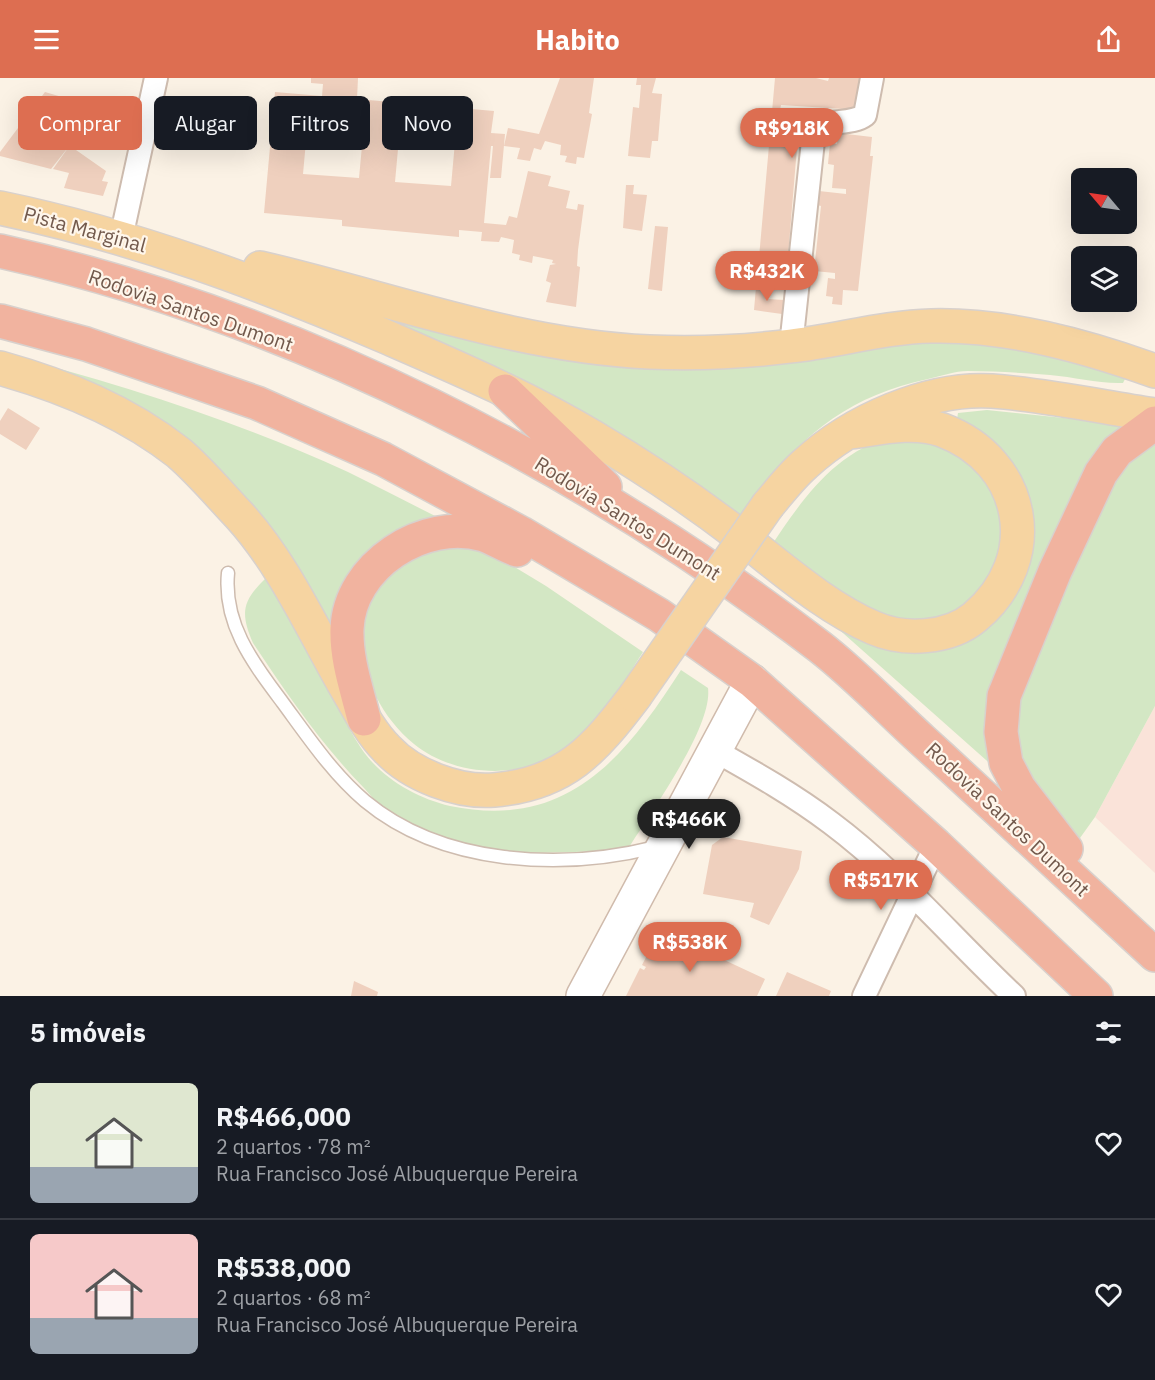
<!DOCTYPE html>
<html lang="pt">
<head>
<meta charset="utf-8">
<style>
  body { margin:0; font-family:"IBM Plex Sans",sans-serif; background:#20242c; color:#f1f3f6; height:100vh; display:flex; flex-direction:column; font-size:22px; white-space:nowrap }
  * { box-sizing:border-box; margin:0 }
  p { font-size:20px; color:#9ea1a6 }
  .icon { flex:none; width:33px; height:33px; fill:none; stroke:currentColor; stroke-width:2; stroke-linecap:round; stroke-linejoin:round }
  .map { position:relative; height:918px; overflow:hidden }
  .panel { display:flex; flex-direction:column; background:#171b24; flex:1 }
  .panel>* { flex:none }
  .hud { position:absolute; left:18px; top:18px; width:600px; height:54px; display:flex; gap:12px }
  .needle { width:39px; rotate:299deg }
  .fabs { position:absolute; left:1071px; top:90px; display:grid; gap:12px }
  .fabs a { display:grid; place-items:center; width:66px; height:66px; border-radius:9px; background:#171b24; box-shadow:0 6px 24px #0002; font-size:30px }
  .price { position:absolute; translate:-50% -51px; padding:0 14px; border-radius:21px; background:#dd6e51; color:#fff; font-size:20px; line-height:39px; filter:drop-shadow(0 2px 3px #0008) }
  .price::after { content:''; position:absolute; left:50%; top:36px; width:18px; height:14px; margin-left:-9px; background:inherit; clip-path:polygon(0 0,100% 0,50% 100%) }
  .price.current { background:#222; color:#fff }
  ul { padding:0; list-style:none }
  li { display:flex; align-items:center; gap:18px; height:150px; padding:0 30px }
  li+li { border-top:2px solid #363941 }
  li span { display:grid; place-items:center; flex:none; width:168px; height:120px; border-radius:9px; color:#555 }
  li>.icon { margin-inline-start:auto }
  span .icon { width:72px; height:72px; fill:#fffc; stroke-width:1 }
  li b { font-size:26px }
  h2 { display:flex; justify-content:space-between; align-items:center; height:72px; padding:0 30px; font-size:26px }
  .pill { padding:0 21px; border-radius:9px; background:#171b24; box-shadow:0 6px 24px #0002; font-size:21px; line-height:54px }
  .pill.current { background:#dd6e51; color:#fff }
  header { display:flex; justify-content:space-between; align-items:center; height:78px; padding:0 30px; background:#dd6e51; color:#fff; font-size:27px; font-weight:700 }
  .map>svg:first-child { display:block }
  .commercial { fill:#fae3d9 }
  .green { fill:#d3e7c4 }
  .building { fill:#efd0be; fill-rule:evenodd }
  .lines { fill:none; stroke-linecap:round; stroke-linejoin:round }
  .lane-casing { stroke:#cebcaf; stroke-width:15 }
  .street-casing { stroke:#cebcaf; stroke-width:26 }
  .secondary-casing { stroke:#d0bbac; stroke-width:36 }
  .primary-casing { stroke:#d8d1cd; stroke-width:36 }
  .highway-casing { stroke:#d8d1cd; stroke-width:36 }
  .lane { stroke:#fff; stroke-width:12 }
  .street { stroke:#fff; stroke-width:22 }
  .secondary { stroke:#fff; stroke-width:33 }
  .primary { stroke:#f6d4a1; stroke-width:33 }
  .highway { stroke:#f1b39f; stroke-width:33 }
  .primary-bridge-casing { stroke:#d8d1cd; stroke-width:36; stroke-linecap:butt }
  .primary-bridge { stroke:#f6d4a1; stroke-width:33 }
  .labels { text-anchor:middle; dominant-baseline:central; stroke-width:4.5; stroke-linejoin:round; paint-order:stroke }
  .street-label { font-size:20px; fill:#72594c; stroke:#fef6eb }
</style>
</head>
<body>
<header><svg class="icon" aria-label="menu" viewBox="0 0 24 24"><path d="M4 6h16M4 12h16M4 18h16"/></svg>Habito<svg class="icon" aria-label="share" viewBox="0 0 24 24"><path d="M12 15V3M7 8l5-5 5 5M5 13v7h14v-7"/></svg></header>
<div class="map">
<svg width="1155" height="918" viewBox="0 0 1155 918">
  <rect width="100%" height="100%" fill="#fbf2e5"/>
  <!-- commercial -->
  <path class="commercial" d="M1155 628V795L1095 739Z"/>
  <!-- green -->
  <path class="green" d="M345 230 519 266 990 262 1123 295 1125 301 1123 305C1099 306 1075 299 1050 297 1023 295 995 293 968 293 955 293 941 298 928 301 837 320 787 371 736 445Z
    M0 275C119 305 236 343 348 394 381 410 413 427 445 443L335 546 321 548 241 423Z
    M987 332 1131 347 1017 548 999 587 988 629 995 690 817 532 944 564 1026 472 956 347 958 335Z
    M925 358 979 386 1005 442 992 502 971 525 945 541 883 544 771 468C802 422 835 373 892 359 902 357 915 358 925 358Z
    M1155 359V628L1095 739 1080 760 1044 725 1018 680 1017 602 1111 394Z
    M434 468 485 471 546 508 643 574C622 606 603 644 572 668 529 702 457 701 414 666 363 625 338 540 389 490 399 480 421 474 434 468Z
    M266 500C282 525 300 550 314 577 331 607 342 642 361 670 381 700 416 720 450 728 567 752 624 681 681 592L708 610C713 649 650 735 628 771 556 775 461 784 396 742 384 734 374 721 364 710 321 666 287 616 253 565 240 535 242 523 266 500Z"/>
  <!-- building -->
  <path class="building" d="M311 0H358L357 21 494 33 491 55 505 56 501 100H490L493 68H491L484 145 506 147 509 138 517 140 528 93 551 98 548 108 570 113 566 130 577 132 578 126 584 127 578 172 577 188 580 189 576 229 546 224 551 205 546 203 550 187 556 186 552 185 553 182 533 178 532 185 519 182 520 177 512 175 514 162 501 159 499 164 481 163 482 154 459 152V159L342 148V142L264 135 275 14 322 18 323 6 311 5ZM307 52 363 57 359 100 303 96ZM399 60 455 64 451 108 395 104Z
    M560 0H594L589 35 592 36 584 80 577 79 576 86 565 84 567 78 560 77 561 67 545 63 541 72 534 70 530 83 517 81 520 70 504 68 508 50 539 56Z
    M637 0H656L652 15 662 16 658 63H652L650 80 628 78 633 29 639 30 641 7H636Z
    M775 0H816L828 3 829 0H863L859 32 781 27 780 32 800 33 788 178H783L781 191 787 192 786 202 779 204 757 202Z
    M45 14 130 39 126 52 88 42 80 53 87 58 76 72 106 93 102 103 108 104 103 118 64 110 69 95 53 91 70 67 51 91 0 78V74Z
    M838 55 872 59 870 78H873L858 213 843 212 842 227 832 226 833 219 826 218 828 200 835 201V195L814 193 821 128 817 127 819 113 846 116V111L832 110 834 87 828 86 830 65 837 66Z
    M626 107H634L633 116 647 117 642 153 623 150Z
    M655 148 668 149 662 213 648 211Z
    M756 209 770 211 768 221 784 222 782 236 754 232Z
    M8 330 40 350 26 372 0 356V343Z
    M723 759 802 773 799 791 769 847 750 839 754 825 703 816 712 767Z
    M660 852 765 901 757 918H626L640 890 644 892 646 889 642 887Z
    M787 894 831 913 829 918H776Z
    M354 903 378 914 377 918H351Z"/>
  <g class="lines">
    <defs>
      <path id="lane" d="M228 495C223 547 254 586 283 625 308 659 333 696 365 723 442 787 561 793 656 769"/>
      <path id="street" d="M121 160 156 0
        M791 268 813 63 819 48C834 42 853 46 865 37L872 0
        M714 672C755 695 794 717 831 745 898 795 953 861 1014 918
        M864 918 936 767"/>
      <path id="secondary" d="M583 918 752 603"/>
      <path id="primary" d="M0 130C135 158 263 206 389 260 458 290 528 320 593 359 644 389 693 422 740 458 782 490 825 529 874 550 904 563 949 561 975 539 1044 481 1026 383 942 352 914 342 880 350 851 354
        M260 190C389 220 515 268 649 274 697 276 744 274 791 268 837 263 884 249 931 248 1006 246 1085 268 1155 293
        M0 290C64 308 126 333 179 375 200 393 220 417 239 437 283 485 312 550 344 606 357 628 369 653 387 671 411 697 458 715 494 712 565 706 594 672 635 618
        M768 427C780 413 791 398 805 386 852 343 928 309 992 313 1046 317 1102 329 1155 337"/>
      <path id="highway" d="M0 173C293 238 582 387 820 569 856 597 888 631 922 662 1000 733 1077 805 1155 877
        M0 243 86 266 257 325 383 381 521 455 659 537 752 603 936 767 1096 918
        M505 313 605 409
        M364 641C357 612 346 582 347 551 349 488 424 439 484 457 495 461 506 468 517 472
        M1066 771 1019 710 1006 685 1001 654 1004 618 1055 493 1101 395 1117 373 1155 345"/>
    </defs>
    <!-- lane casing -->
    <use href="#lane" class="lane-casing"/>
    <!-- street casing -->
    <use href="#street" class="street-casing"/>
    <!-- secondary casing -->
    <use href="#secondary" class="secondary-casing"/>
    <!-- primary casing -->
    <use href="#primary" class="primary-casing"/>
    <!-- highway casing -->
    <use href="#highway" class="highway-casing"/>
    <!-- lane -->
    <use href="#lane" class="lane"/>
    <!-- street -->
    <use href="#street" class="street"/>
    <!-- secondary -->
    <use href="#secondary" class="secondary"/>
    <!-- primary -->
    <use href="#primary" class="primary"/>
    <!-- highway -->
    <use href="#highway" class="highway"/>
    <defs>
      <path id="primary-bridge" d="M635 618 768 427"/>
    </defs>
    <!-- primary-bridge casing -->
    <use href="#primary-bridge" class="primary-bridge-casing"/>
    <!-- primary-bridge -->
    <use href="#primary-bridge" class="primary-bridge"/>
  </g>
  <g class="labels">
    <!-- street labels -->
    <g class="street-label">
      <text transform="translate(85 151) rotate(15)">Pista Marginal</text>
      <text transform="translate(191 232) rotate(19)">Rodovia Santos Dumont</text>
      <text transform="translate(628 440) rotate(32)">Rodovia Santos Dumont</text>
      <text transform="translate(1008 741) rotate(43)">Rodovia Santos Dumont</text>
    </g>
  </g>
</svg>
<div class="fabs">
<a><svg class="needle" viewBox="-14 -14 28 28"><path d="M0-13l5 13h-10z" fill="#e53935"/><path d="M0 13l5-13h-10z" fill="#9ea1a6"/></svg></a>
<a><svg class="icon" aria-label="layers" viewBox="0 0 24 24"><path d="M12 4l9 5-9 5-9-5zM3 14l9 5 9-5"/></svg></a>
</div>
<b class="price" style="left:792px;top:81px">R$918K</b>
<b class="price" style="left:767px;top:224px">R$432K</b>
<b class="price current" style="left:689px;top:772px">R$466K</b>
<b class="price" style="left:881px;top:833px">R$517K</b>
<b class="price" style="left:690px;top:895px">R$538K</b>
<div class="hud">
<a class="pill current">Comprar</a>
<a class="pill">Alugar</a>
<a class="pill">Filtros</a>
<a class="pill">Novo</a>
</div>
</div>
<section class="panel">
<h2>5 imóveis<svg class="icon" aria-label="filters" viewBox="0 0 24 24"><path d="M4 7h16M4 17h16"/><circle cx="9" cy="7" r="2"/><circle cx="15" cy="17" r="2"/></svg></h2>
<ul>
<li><span style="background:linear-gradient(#dfe7d0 70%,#9aa5b1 0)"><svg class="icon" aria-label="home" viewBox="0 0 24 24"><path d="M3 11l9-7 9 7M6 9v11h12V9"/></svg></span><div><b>R$466,000</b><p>2 quartos · 78 m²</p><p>Rua Francisco José Albuquerque Pereira</p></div><svg class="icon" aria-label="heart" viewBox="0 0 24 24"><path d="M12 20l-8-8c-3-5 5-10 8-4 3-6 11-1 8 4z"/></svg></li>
<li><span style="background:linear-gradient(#f6c9c9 70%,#9aa5b1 0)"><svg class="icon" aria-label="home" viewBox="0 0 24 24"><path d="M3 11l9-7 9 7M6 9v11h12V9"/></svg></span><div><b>R$538,000</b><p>2 quartos · 68 m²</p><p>Rua Francisco José Albuquerque Pereira</p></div><svg class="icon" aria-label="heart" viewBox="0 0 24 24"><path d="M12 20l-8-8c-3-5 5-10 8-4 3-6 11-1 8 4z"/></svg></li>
</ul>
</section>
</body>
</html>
